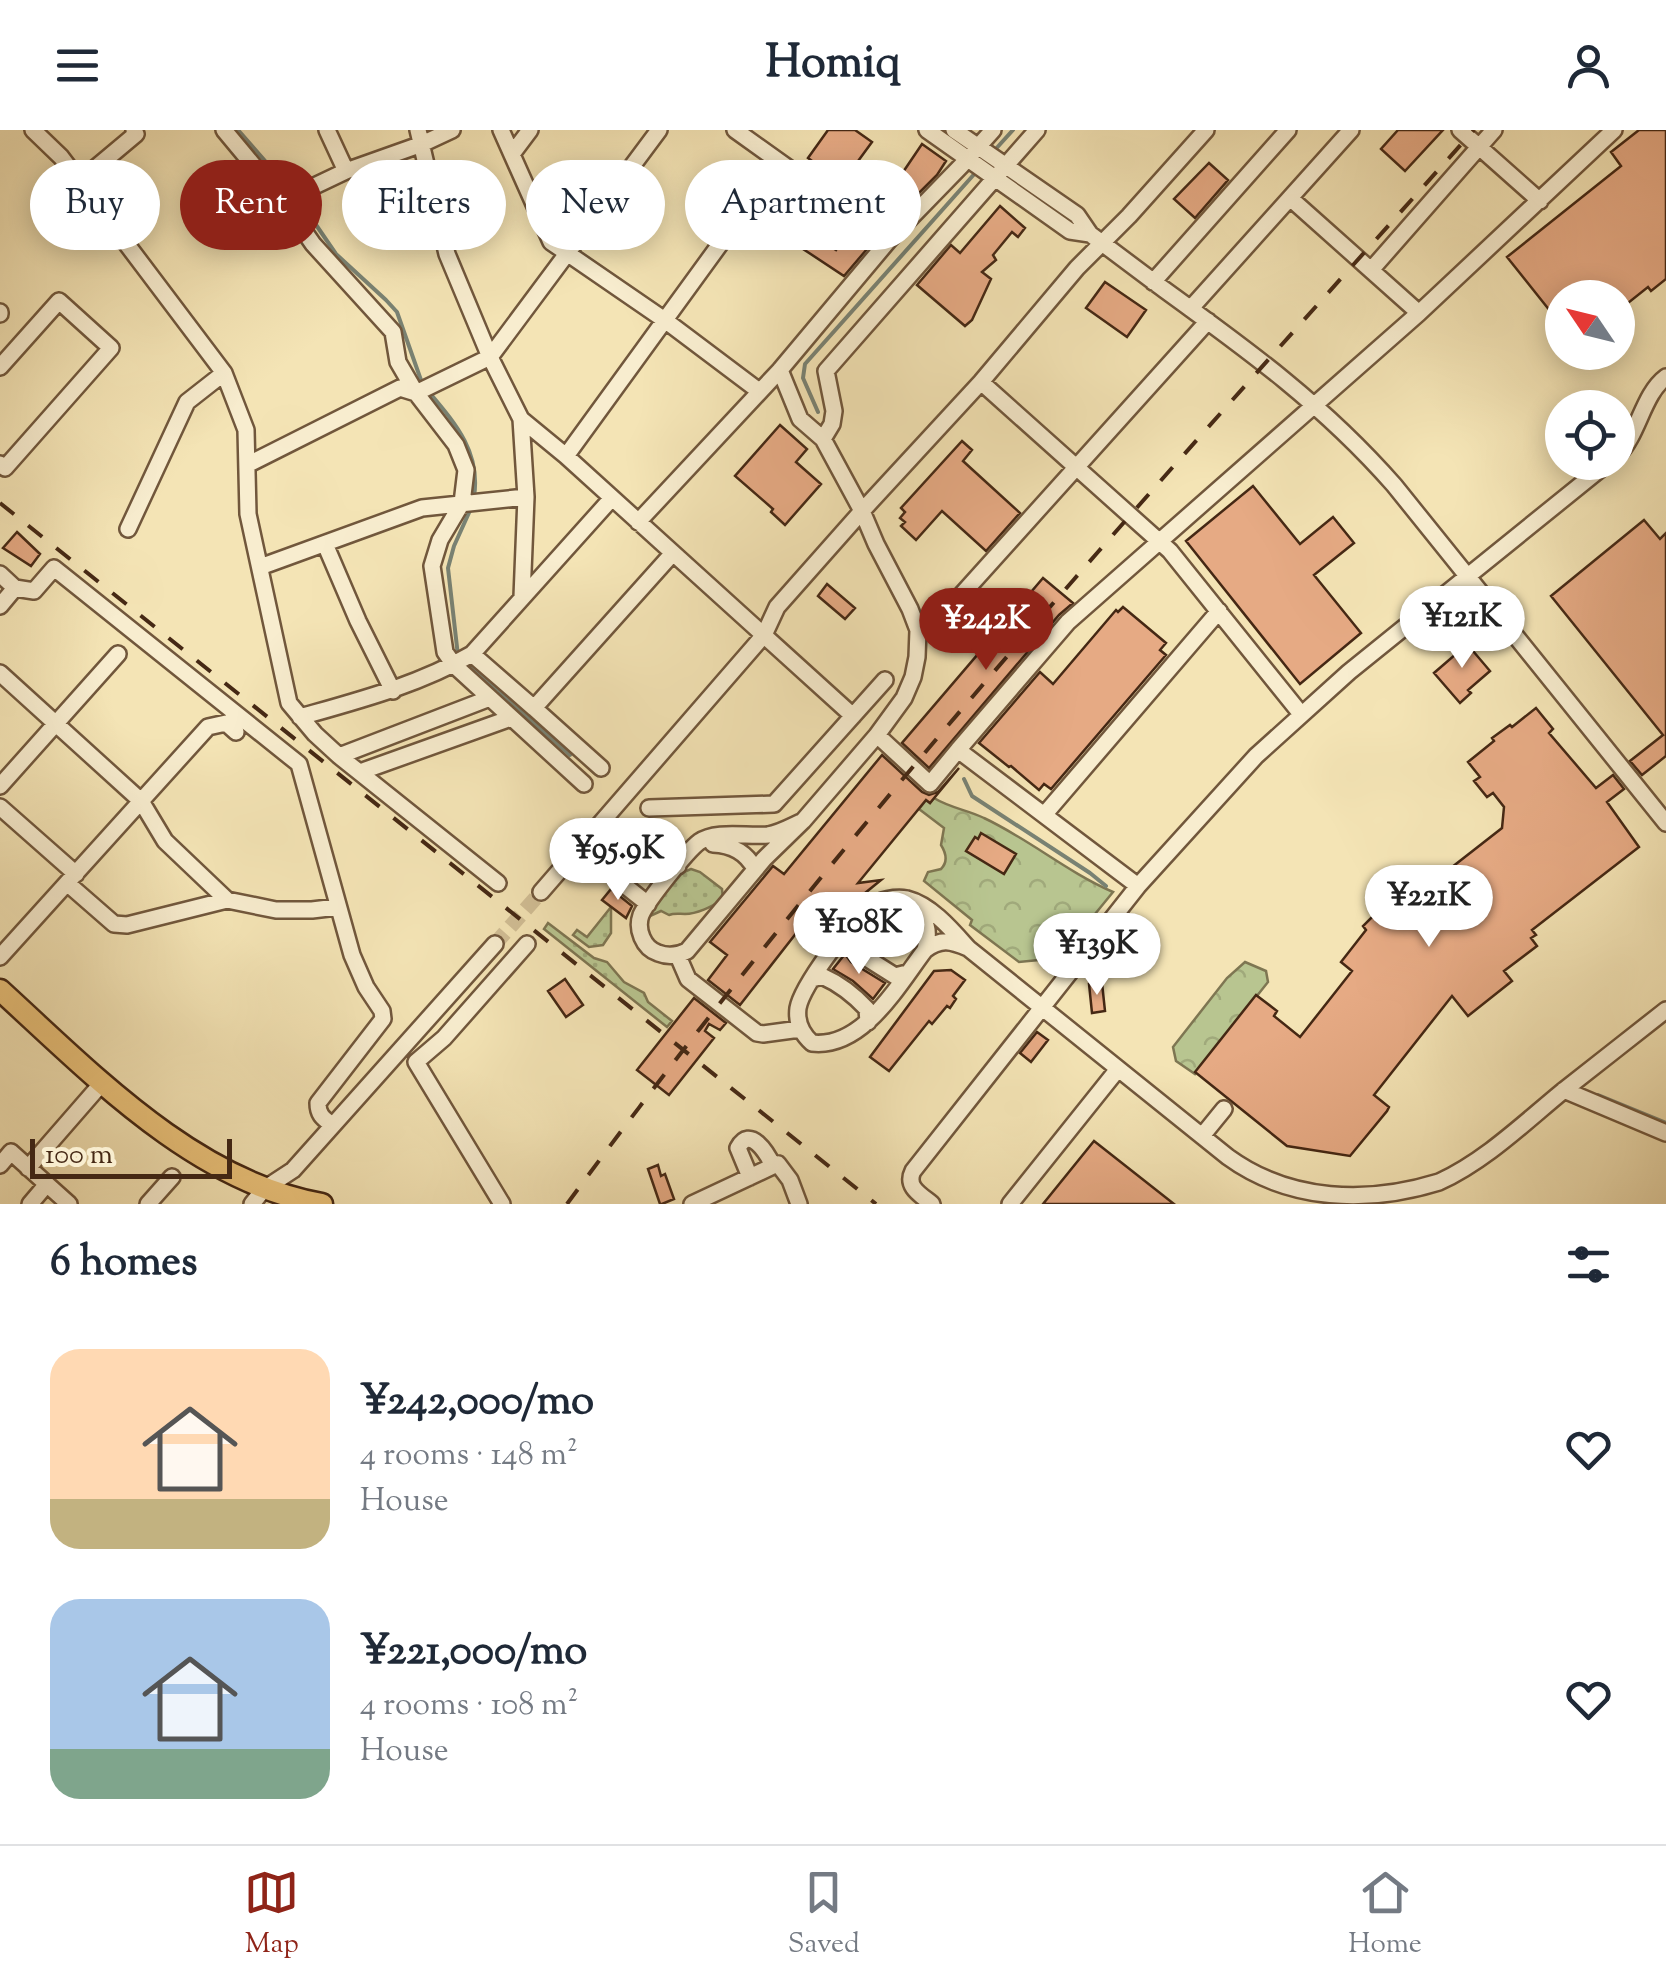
<!DOCTYPE html>
<html lang="en">
<head>
<meta charset="utf-8">
<style>
  body { margin:0; font-family:"Sorts Mill Goudy",serif; background:#f2f2f3; color:#1f2937; height:100vh; display:flex; flex-direction:column; font-size:38px; white-space:nowrap }
  * { box-sizing:border-box; margin:0 }
  p { font-size:32px; color:#747a83 }
  .icon { flex:none; width:55px; height:55px; fill:none; stroke:currentColor; stroke-width:2; stroke-linecap:round; stroke-linejoin:round }
  .map { position:relative; height:1074px; overflow:hidden }
  .details { display:flex; flex-direction:column; background:#fff; flex:1 }
  .details>* { flex:none }
  .hud { position:absolute; left:30px; top:30px; width:1000px; height:90px; display:flex; gap:20px }
  .needle { width:65px; rotate:305deg }
  .fabs { position:absolute; left:1545px; top:150px; display:grid; gap:20px }
  .fabs a { display:grid; place-items:center; width:90px; height:90px; border-radius:50%; background:#fff; box-shadow:0 5px 25px #0003; font-size:50px }
  .scale { position:absolute; left:30px; bottom:25px; width:202px; box-sizing:border-box; padding-left:10px; border:5px solid #452814; border-top:0; font-size:28px; line-height:35px; white-space:nowrap; color:#452814; -webkit-text-stroke:8px #f8edcf; paint-order:stroke }
  .price { position:absolute; translate:-50% -85px; padding:0 22px; border-radius:35px; background:#fff; color:#222; font-size:32px; line-height:65px; filter:drop-shadow(0 2px 5px #0008) }
  .price::after { content:''; position:absolute; left:50%; top:60px; width:30px; height:22px; margin-left:-15px; background:inherit; clip-path:polygon(0 0,100% 0,50% 100%) }
  .price.on { background:#8f2418; color:#fff }
  ul { padding:0; list-style:none }
  li { display:flex; align-items:center; gap:30px; height:250px; padding:0 50px }
  li span { display:grid; place-items:center; flex:none; width:280px; height:200px; border-radius:30px; color:#555 }
  li>.icon { margin-inline-start:auto }
  span .icon { width:120px; height:120px; fill:#fffc; stroke-width:1 }
  li b { font-size:42px }
  h2 { display:flex; justify-content:space-between; align-items:center; height:120px; padding:0 50px; font-size:42px }
  .pill { padding:0 35px; border-radius:45px; background:#fff; box-shadow:0 5px 25px #0003; font-size:35px; line-height:90px }
  .pill.on { background:#8f2418; color:#fff }
  header { display:flex; justify-content:space-between; align-items:center; height:130px; padding:0 50px; background:#fff; font-size:45px; font-weight:700 }
  .menu { display:flex; justify-content:space-around; align-items:center; height:140px; border-top:2px solid #e0e1e3; background:#fff; font-size:28px; color:#747a83 }
  .menu a { display:grid; justify-items:center; gap:5px }
  .menu .on { color:#8f2418 }
  .map>svg:first-child { display:block }
  .grass { fill:url(#grass-dots); stroke:#7e7652; stroke-width:2.5 }
  .forest { fill:url(#forest-crowns); stroke:#7e7652; stroke-width:2.5 }
  .lines { fill:none; stroke-linecap:round; stroke-linejoin:round }
  .stream { stroke:#798273; stroke-width:4 }
  .building { fill:#e6aa84; stroke:#452814; stroke-width:2.5 }
  .minor-tunnel { stroke:#d1be95; stroke-width:15; stroke-dasharray:15 8; stroke-linecap:butt }
  .minor-casing { stroke:#71573c; stroke-width:20 }
  .major-casing { stroke:#452814; stroke-width:25 }
  .minor { stroke:#f8edcf; stroke-width:15 }
  .major { stroke:#eac27a; stroke-width:20 }
  .rail { stroke:#452814; stroke-width:4; stroke-dasharray:18 18; stroke-linecap:butt }
</style>
</head>
<body>
<header><svg class="icon" aria-label="menu" viewBox="0 0 24 24"><path d="M4 6h16M4 12h16M4 18h16"/></svg>Homiq<svg class="icon" aria-label="person" viewBox="0 0 24 24"><circle cx="12" cy="8" r="4"/><path d="M4 21q1-7 8-7t8 7"/></svg></header>
<div class="map">
<svg width="1666" height="1074" viewBox="0 0 1666 1074">
  <defs>
    <pattern id="grass-dots" width="8" height="8" patternUnits="userSpaceOnUse" patternTransform="scale(2.5)"><rect width="8" height="8" fill="#b8c590"/><path d="M2 2h.1M6 6h.1" fill="none" stroke="#a0a97b" stroke-width="1.8" stroke-linecap="round"/></pattern>
    <pattern id="forest-crowns" width="20" height="18" patternUnits="userSpaceOnUse" patternTransform="scale(2.5)"><rect width="20" height="18" fill="#b8c590"/><path d="M2 6a3 3 0 1 1 6 0M12 15a3 3 0 1 1 6 0" fill="none" stroke="#a0a97b"/></pattern>
  </defs>
  <rect width="100%" height="100%" fill="#f4e4b5"/>
  <filter id="stains"><feTurbulence type="fractalNoise" baseFrequency=".002" numOctaves="4"/><feColorMatrix values="0 0 0 0 .2 0 0 0 0 .09 0 0 0 0 .02 0 0 0 .5 -.17"/></filter>
  <radialGradient id="worn" r=".72"><stop offset=".6" stop-color="#630" stop-opacity="0"/><stop offset="1" stop-color="#630" stop-opacity=".3"/></radialGradient>
  <!-- grass -->
  <path class="grass" d="M691 739 700 742 722 759 723 770C712 776 698 784 685 784 679 784 674 783 669 785L661 781 648 787C658 770 672 745 691 739Z
    M611 777V803L603 815 589 817 573 805 577 800 587 807Z
    M548 793 594 828 607 832 624 852 644 863 648 872 672 891 667 897 544 799Z"/>
  <!-- forest -->
  <path class="forest" d="M934 668C950 678 968 680 984 688 1029 709 1067 742 1113 762L1059 828 1019 832 970 795 972 790 924 751 928 742 941 739C948 732 946 723 941 715L944 698 919 679 926 670 930 673Z
    M1245 832 1266 841 1268 852 1195 944 1176 931 1173 917 1227 848Z"/>
  <g class="lines">
    <!-- stream -->
    <path class="stream" d="M238 0 293 63
      M993 22 1013 0
      M299 70 336 124 386 170 397 182 422 253
      M428 261C455 293 481 322 474 367
      M818 282 803 248 805 234 977 41
      M458 526 448 438 454 416 472 376
      M465 532 570 625
      M964 649 972 666 1090 743 1106 756
      M1598 965 1666 993"/>
  </g>
  <!-- building -->
  <path class="building" d="M828 0H855L872 12 842 53 808 28Z
    M1398 0H1443L1405 41 1381 19Z
    M1639 0H1666V149L1651 161 1648 157 1618 181V168H1562V196L1507 127 1621 36 1611 22Z
    M922 14 946 31 937 45 915 67 895 54Z
    M1209 33 1228 50 1195 88 1174 69Z
    M1000 76 1025 98 1018 107 1012 102 993 125 996 130 982 142 991 149 972 190 965 196 917 155 951 115 960 123Z
    M852 97 873 112 844 146 794 113 803 98 836 120Z
    M1105 152 1146 180 1127 207 1086 178Z
    M780 295 807 319 796 332 821 354 785 395 771 382 773 379 735 346Z
    M962 311 972 320 963 331 1020 383 986 421 942 381 916 410 901 396 905 392 900 388 905 382 901 378Z
    M1253 356 1300 414 1333 387 1354 413 1314 445 1361 503 1300 554 1186 411Z
    M1644 390 1660 409 1666 403V626L1642 645 1630 631 1663 605 1551 466Z
    M17 402 40 424 31 436 3 418Z
    M1043 448 1073 473 1059 485 929 638 902 613Z
    M827 454 855 478 845 489 818 466Z
    M1123 477 1166 513 1160 520 1166 525 1051 659 1044 654 1039 660 1011 636 1009 637 979 613 1040 542 1053 554 1116 480 1118 482Z
    M1462 508 1490 541 1468 560 1471 563 1460 573 1434 543 1456 524 1450 518Z
    M1536 578 1553 599 1549 603 1596 658 1613 645 1624 659 1607 672 1639 717 1532 800 1536 805 1531 808 1537 816 1504 841 1512 851 1468 886 1452 866 1374 965 1389 977 1387 981 1350 1026 1287 1016 1195 942 1256 865 1277 881 1274 886 1300 907 1352 841 1341 832 1366 800 1363 796 1396 763 1399 767 1432 741 1438 748 1502 698 1504 677 1493 663 1487 667 1474 651 1480 647 1468 632 1494 611 1492 608 1510 595 1512 597Z
    M882 625 922 662 929 665 938 662 959 638 930 673 926 670 858 753 881 750 859 768 817 821 809 815 835 770 826 765 740 875 708 850 727 825 710 812 773 736 784 744Z
    M981 703 1016 724 1004 744 966 721 975 707 978 709Z
    M611 759 632 776 626 788 602 770Z
    M845 824 851 832 885 853 873 869 853 851 833 839Z
    M951 840 965 850 953 866 956 869 950 878 947 876 932 894 929 891 889 941 870 927 934 841Z
    M565 849 583 875 566 887 548 861Z
    M1102 853 1105 881 1092 883 1089 854Z
    M694 868 726 893 720 900 709 894 705 901 714 908 669 965 637 940Z
    M1037 902 1048 910 1031 932 1020 923Z
    M1094 1011 1174 1074H1043Z
    M658 1035 661 1046 665 1044 674 1069 662 1074H660L648 1039Z"/>
  <g class="lines">
    <!-- minor-tunnel -->
    <path class="minor-tunnel" d="M495 814 541 762"/>
    <defs>
      <path id="minor" d="M33 0 61 27 224 243 246 300 248 384 289 573 315 604 339 626 498 753
        M224 0 283 71 313 114 393 202 398 232 416 263 456 315 466 340 462 373 440 410 432 436 445 522 454 535 584 654
        M327 0 346 41
        M418 0 447 124 490 227 521 289 526 367 522 467
        M501 0 551 112 666 191 759 261
        M735 0 889 110
        M927 0 1070 101 1090 104
        M954 0 1077 85 1090 104C1113 121 1135 138 1158 155 1245 218 1322 273 1394 355L1666 693
        M1460 0 1540 71
        M512 24 530 0
        M80 51 136 4 134 0
        M1290 68 1419 183
        M283 71 346 41 422 14 452 0
        M1371 140 1494 0
        M1153 152 1288 0
        M1191 178 1351 0
        M0 182V184
        M0 237 59 171 111 218 5 338 0 334
        M780 240 800 289 823 309 862 381 876 414 910 479 918 500 917 527 913 547 904 568 877 605 803 691
        M981 252 1170 421 1301 584
        M521 289 566 326 853 586
        M823 309 832 294 834 281 826 241 1037 0
        M1618 325C1639 303 1643 264 1666 247
        M566 326 779 33
        M247 335 400 258 416 263 490 227 659 0
        M638 392 780 240 889 110 961 36 993 0
        M128 399 187 272 224 243
        M325 414 358 491 393 561
        M260 437 422 378 526 367
        M0 444 15 458
        M0 476 15 458 34 461 54 438 299 634 352 825 366 857 382 881 383 889 318 973C318 985 323 988 332 995
        M918 500 937 492 1208 191
        M472 524 534 578 673 423
        M0 543 141 671 165 711 227 770
        M534 578 601 638
        M300 587C360 570 418 555 472 524L612 368
        M877 605 930 654 958 620
        M339 626 490 568
        M360 642 511 588
        M0 656 118 524
        M0 677 76 744
        M649 678 774 674 885 550
        M1044 685 1219 481
        M803 691 764 729 687 821C677 826 668 827 658 823 643 818 636 799 641 785 647 771 687 721 699 712 716 700 747 707 768 705 780 703 792 696 803 691Z
        M645 708 678 736
        M713 714C732 715 746 722 755 739
        M614 747 648 774
        M67 753 114 794 127 795 227 770 276 780H312L337 777
        M1138 756 958 620 1068 492 1419 183 1614 0
        M541 762 764 505 777 477 862 381 981 252 1077 138 1129 86 1206 0
        M911 779C928 789 930 801 925 820
        M853 795 850 811 857 822 895 846 907 843
        M968 818C951 811 941 808 925 820 899 854 863 919 812 913 802 904 796 893 798 878 802 856 851 790 870 777 880 770 895 767 907 769 931 775 952 800 968 818L1228 1027C1290 1072 1368 1074 1439 1052 1485 1031 1524 993 1563 961 1597 934 1632 907 1666 880
        M678 826 688 849 757 903 763 904 800 899
        M0 827 208 597 226 593 236 602
        M812 849 822 846C840 854 854 865 867 879L868 892
        M1564 960 1666 1003
        M1202 1006 1224 979
        M0 1035 11 1022 69 1074
        M28 1038 102 953
        M750 1047 738 1018C750 995 767 1023 773 1036L778 1034 790 1050 799 1074
        M30 1074 47 1054
        M148 1074 172 1047
        M252 1074 264 1059 293 1040 495 814
        M502 1074 416 932 444 908 527 814
        M692 1074 773 1036
        M932 1074C921 1065 905 1057 913 1041L1138 756 1256 626 1349 542 1609 332
        M1010 1074 1118 939"/>
      <path id="major" d="M0 860C92 944 195 1052 322 1074"/>
    </defs>
    <!-- minor casing -->
    <use href="#minor" class="minor-casing"/>
    <!-- major casing -->
    <use href="#major" class="major-casing"/>
    <!-- minor -->
    <use href="#minor" class="minor"/>
    <!-- major -->
    <use href="#major" class="major"/>
    <!-- rail -->
    <path class="rail" d="M0 373 876 1074
      M567 1074C844 696 1162 349 1474 0"/>
  </g>
  <rect width="100%" height="100%" filter="url(#stains)"/>
  <rect width="100%" height="100%" fill="url(#worn)"/>
</svg>
<div class="fabs">
<a><svg class="needle" viewBox="-14 -14 28 28"><path d="M0-13l5 13h-10z" fill="#e53935"/><path d="M0 13l5-13h-10z" fill="#747a83"/></svg></a>
<a><svg class="icon" aria-label="locate" viewBox="0 0 24 24"><circle cx="12" cy="12" r="6"/><path d="M12 2v4M12 18v4M2 12h4M18 12h4"/></svg></a>
</div>
<div class="scale">100 m</div>
<b class="price" style="left:1462px;top:541px">¥121K</b>
<b class="price on" style="left:986px;top:543px">¥242K</b>
<b class="price" style="left:618px;top:773px">¥95.9K</b>
<b class="price" style="left:1429px;top:820px">¥221K</b>
<b class="price" style="left:859px;top:847px">¥108K</b>
<b class="price" style="left:1097px;top:868px">¥139K</b>
<div class="hud">
<a class="pill">Buy</a>
<a class="pill on">Rent</a>
<a class="pill">Filters</a>
<a class="pill">New</a>
<a class="pill">Apartment</a>
</div>
</div>
<section class="details">
<h2>6 homes<svg class="icon" aria-label="filters" viewBox="0 0 24 24"><path d="M4 7h16M4 17h16"/><circle cx="9" cy="7" r="2"/><circle cx="15" cy="17" r="2"/></svg></h2>
<ul>
<li><span style="background:linear-gradient(#ffd9b3 75%,#c2b280 0)"><svg class="icon" aria-label="home" viewBox="0 0 24 24"><path d="M3 11l9-7 9 7M6 9v11h12V9"/></svg></span><div><b>¥242,000/mo</b><p>4 rooms · 148 m²</p><p>House</p></div><svg class="icon" aria-label="heart" viewBox="0 0 24 24"><path d="M12 20l-8-8c-3-5 5-10 8-4 3-6 11-1 8 4z"/></svg></li>
<li><span style="background:linear-gradient(#a9c7e8 75%,#7fa58c 0)"><svg class="icon" aria-label="home" viewBox="0 0 24 24"><path d="M3 11l9-7 9 7M6 9v11h12V9"/></svg></span><div><b>¥221,000/mo</b><p>4 rooms · 108 m²</p><p>House</p></div><svg class="icon" aria-label="heart" viewBox="0 0 24 24"><path d="M12 20l-8-8c-3-5 5-10 8-4 3-6 11-1 8 4z"/></svg></li>
</ul>
</section>
<nav class="menu">
<a class="on"><svg class="icon" aria-label="map" viewBox="0 0 24 24"><path d="M3 6l6-2 6 2 6-2v14l-6 2-6-2-6 2zM9 4v14M15 6v14"/></svg>Map</a>
<a><svg class="icon" aria-label="saved" viewBox="0 0 24 24"><path d="M7 4h10v16l-5-4-5 4z"/></svg>Saved</a>
<a><svg class="icon" aria-label="home" viewBox="0 0 24 24"><path d="M3 11l9-7 9 7M6 9v11h12V9"/></svg>Home</a>
</nav>
</body>
</html>
